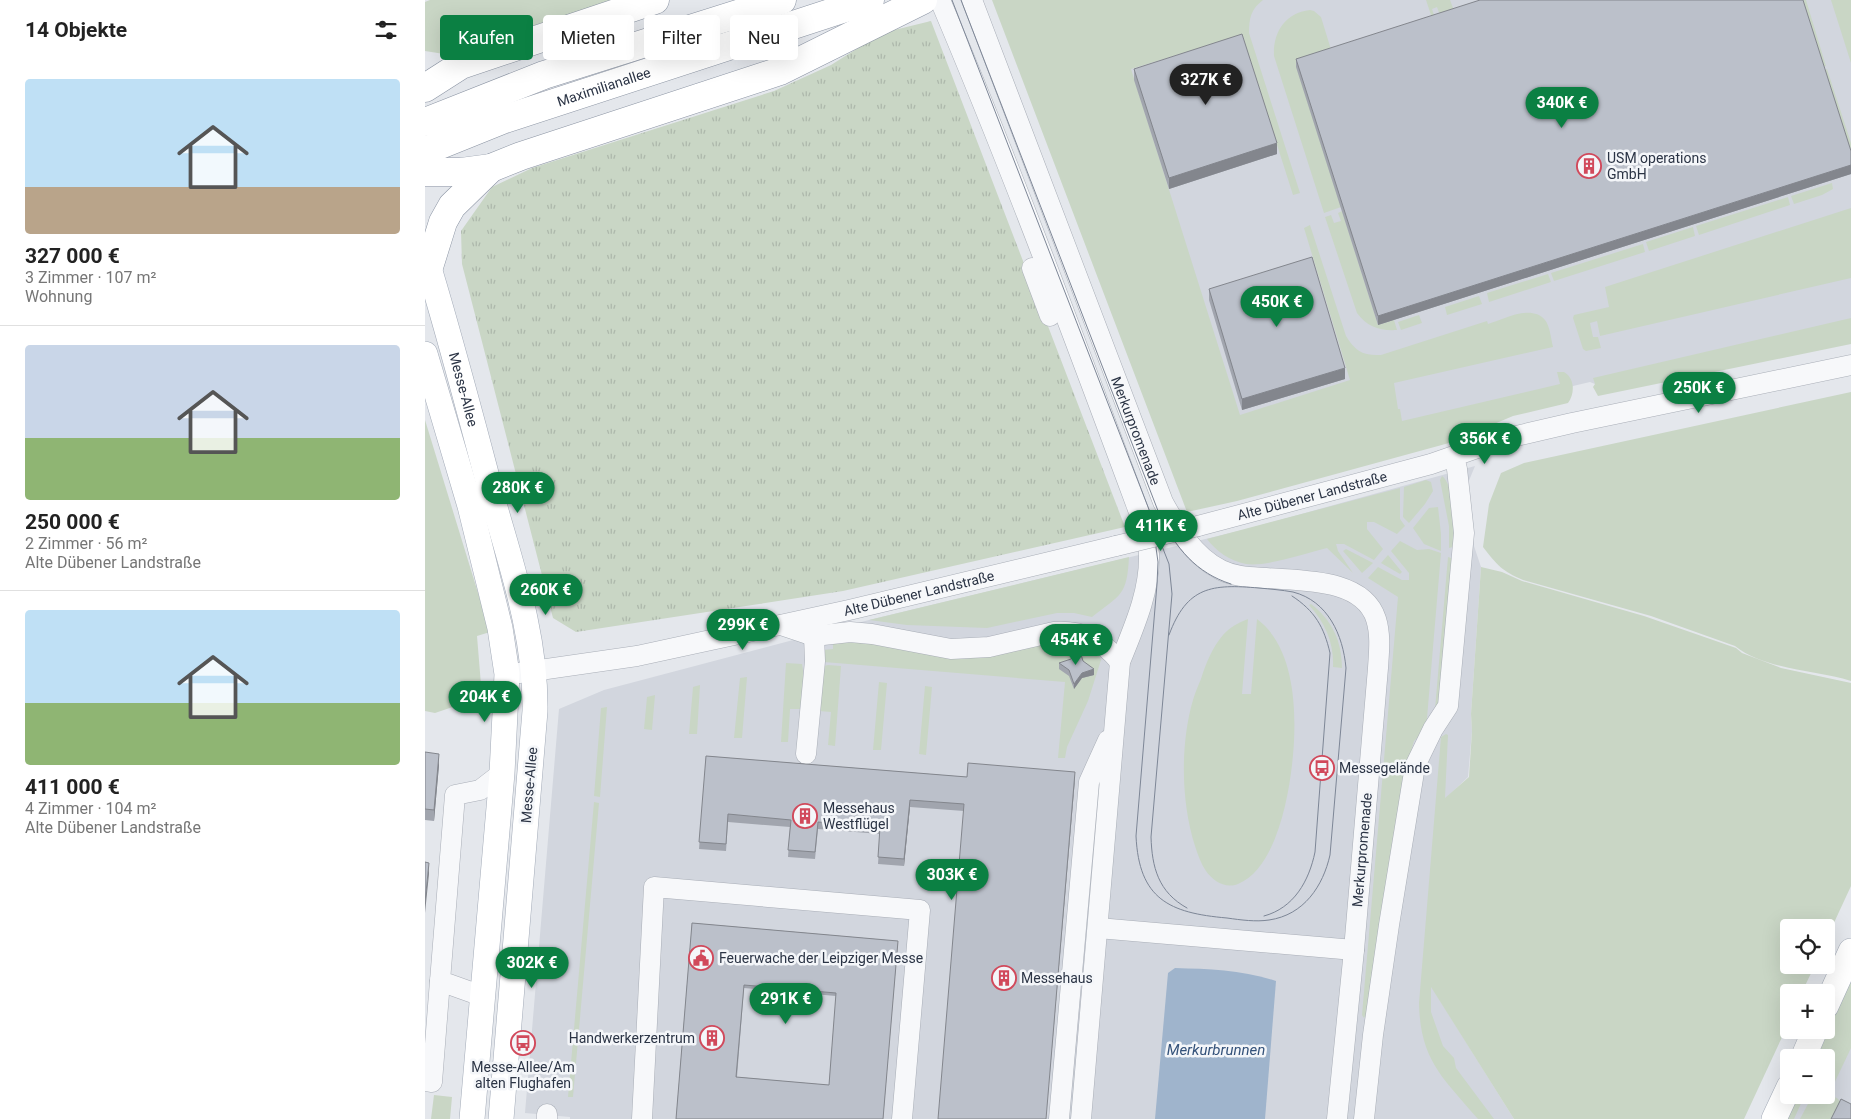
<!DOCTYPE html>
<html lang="de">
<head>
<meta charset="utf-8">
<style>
  body { margin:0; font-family:Roboto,sans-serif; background:#f2f2f2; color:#222; height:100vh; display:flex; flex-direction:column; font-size:19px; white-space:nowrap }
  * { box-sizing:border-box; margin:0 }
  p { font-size:16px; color:#767676 }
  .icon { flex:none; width:28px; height:28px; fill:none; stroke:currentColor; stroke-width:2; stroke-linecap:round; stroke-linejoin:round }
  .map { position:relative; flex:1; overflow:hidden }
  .side { display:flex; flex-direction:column; background:#fff; width:425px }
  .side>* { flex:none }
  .hud { position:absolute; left:15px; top:15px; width:475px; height:45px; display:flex; gap:10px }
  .tools { position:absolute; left:1355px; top:919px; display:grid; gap:10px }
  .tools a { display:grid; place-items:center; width:55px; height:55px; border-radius:5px; background:#fff; box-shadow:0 5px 20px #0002; font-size:25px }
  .price { position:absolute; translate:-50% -42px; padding:0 11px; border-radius:18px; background:#0b8043; color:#fff; font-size:16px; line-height:32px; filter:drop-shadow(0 1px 2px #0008) }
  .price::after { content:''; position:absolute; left:50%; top:30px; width:15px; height:11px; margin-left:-8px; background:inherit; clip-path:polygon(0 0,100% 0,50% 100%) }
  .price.selected { background:#222; color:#fff }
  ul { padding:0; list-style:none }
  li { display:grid; align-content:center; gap:10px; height:265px; padding:0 25px }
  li+li { border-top:1px solid #e0e0e0 }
  li span { display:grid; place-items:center; height:155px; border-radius:5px; color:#555 }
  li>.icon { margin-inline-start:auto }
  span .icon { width:90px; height:90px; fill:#fffc; stroke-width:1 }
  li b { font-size:21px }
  h2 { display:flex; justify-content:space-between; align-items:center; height:60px; padding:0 25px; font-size:21px }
  .tag { padding:0 18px; border-radius:5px; background:#fff; box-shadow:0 5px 20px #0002; font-size:18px; line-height:45px }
  .tag.selected { background:#0b8043; color:#fff }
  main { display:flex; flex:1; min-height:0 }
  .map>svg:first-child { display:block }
  .built { fill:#d2d6de }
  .green { fill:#c9d6c5 }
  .park { fill:url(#park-tufts) }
  .water { fill:#9fb4cc }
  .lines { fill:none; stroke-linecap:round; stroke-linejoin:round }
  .minor-casing { stroke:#a9aeb7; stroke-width:21 }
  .major-casing { stroke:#a3abb8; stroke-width:26 }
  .highway-casing { stroke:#8b94a3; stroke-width:29 }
  .minor { stroke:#f7f8fa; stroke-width:20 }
  .major { stroke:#fff; stroke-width:25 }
  .highway { stroke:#fff; stroke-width:28 }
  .tram { stroke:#7d8696; stroke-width:1 }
  .minor-bridge-casing { stroke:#a9aeb7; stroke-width:21; stroke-linecap:butt }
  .minor-bridge { stroke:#f7f8fa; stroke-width:20 }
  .wall { fill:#a1a5ae; fill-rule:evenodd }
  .shaded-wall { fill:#83868d }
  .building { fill:#bbc0ca; stroke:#83868d; fill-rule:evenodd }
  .labels { text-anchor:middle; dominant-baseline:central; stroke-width:5; stroke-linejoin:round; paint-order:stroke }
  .street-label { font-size:14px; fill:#2b3445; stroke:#f4f6f9 }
  .poi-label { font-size:14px; fill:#2b3445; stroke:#f4f6f9; text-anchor:start }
  .water-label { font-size:15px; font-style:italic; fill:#34527a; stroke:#f4f6f9 }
</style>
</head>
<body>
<main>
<section class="side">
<h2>14 Objekte<svg class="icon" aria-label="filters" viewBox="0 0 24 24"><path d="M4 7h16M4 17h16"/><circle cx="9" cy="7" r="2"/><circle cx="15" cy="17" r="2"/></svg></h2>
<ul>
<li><span style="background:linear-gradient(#bfe0f5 70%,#b9a48a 0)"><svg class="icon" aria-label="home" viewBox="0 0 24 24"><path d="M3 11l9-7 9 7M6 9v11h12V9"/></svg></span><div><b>327 000 €</b><p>3 Zimmer · 107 m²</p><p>Wohnung</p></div></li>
<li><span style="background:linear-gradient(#c9d6e8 60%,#8fb573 0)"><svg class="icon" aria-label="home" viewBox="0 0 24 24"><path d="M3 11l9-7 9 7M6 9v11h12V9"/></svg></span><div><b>250 000 €</b><p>2 Zimmer · 56 m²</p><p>Alte Dübener Landstraße</p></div></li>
<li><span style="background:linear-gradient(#bfe0f5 60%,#8fb573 0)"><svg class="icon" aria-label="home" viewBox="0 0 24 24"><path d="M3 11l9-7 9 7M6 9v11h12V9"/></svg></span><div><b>411 000 €</b><p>4 Zimmer · 104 m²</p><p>Alte Dübener Landstraße</p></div></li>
</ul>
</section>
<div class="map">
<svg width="1426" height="1119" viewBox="0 0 1426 1119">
  <defs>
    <pattern id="park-tufts" width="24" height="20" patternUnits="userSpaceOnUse" patternTransform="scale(1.25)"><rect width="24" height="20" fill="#c9d6c5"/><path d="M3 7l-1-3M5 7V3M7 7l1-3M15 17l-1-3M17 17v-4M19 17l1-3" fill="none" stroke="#adb8ab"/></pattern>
  </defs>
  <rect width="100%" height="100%" fill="#e4e7ec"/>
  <!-- built -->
  <path class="built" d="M702 0H1421L1426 17V332L1170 384 1165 382 1148 386 1143 390 801 484 630 23Z
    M1050 466 1043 483 1048 522 1049 546 1056 567 1046 714 1047 731 1043 777 1020 799 1006 986 1089 1119H145V1117L100 1113 134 709 179 690 444 620 822 529Z
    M1426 978V1119H1363L1374 1095H1401V1058Z"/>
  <!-- green -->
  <path class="green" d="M5 0H189L19 54 0 51V2Z
    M567 0H838C826 9 824 18 824 33L875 193 868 195 817 35 706 69 815 415 925 380 879 228 885 225 921 336C930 351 938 356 956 355L1062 321 1063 324C1080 319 1106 304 1120 320 1125 326 1126 339 1128 347L969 383 973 409H975L977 421 1135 384 1132 372H1139C1150 378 1150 394 1143 403L1088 416 1024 443 812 501 762 512Z
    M1001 0H1025L1031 16 1017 21 1012 7 1007 9 1010 18H1007Z
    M1375 0H1381L1401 66 1396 67Z
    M1406 0H1426V63Z
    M885 10 889 11 896 17 908 56 916 207 899 213 849 56C848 32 860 13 885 10Z
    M1402 69 1426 143V159L1398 71Z
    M1407 183 1408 189 1397 195 1369 204 1366 196Z
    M1363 197 1365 205 1274 235 1271 226Z
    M1426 208V278L1175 336 1172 321 1165 323 1168 337H1173L1176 348 1161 351 1158 349 1148 318 1149 315 1184 307 1180 287Z
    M917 211 953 325 969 320 972 330C955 331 942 327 932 313L900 217 906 215 909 223 916 221 913 213Z
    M1268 227 1270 236 1224 251 1221 242Z
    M1218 244 1220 252 1129 281 1126 273Z
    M1123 274 1126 282 1064 302 1062 293Z
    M1054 296 1057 304 1022 315 1020 307Z
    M994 315 997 323 976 330 973 322Z
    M1426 318V344L1173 396 1168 387 1170 384 1168 378Z
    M1426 392V681C1391 670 1340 670 1310 646L1226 616 1098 580C1077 571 1072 565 1058 547L1064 504 1076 473 1099 463Z
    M0 420 65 632 52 636 57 697 10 713 0 711Z
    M1017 476C1029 483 1030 531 1032 546L1024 548V526L1015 480Z
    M1001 480 1006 482 1008 491 1000 504 984 523 978 517 979 487Z
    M975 488V519L980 526 972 534 949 522H942V529L958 549 949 560 919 544H911L913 551 928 573 902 548C881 553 841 567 821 564 805 561 791 551 782 539Z
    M1013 507 1016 534V551L999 544 988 528 1004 508Z
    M975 541 992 550 1004 549 1016 553 1001 730 989 741 984 758 941 1015 939 1018 937 1015 973 597 943 578 953 567 977 580H984V573L966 551Z
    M921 549 948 563 937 573 918 551Z
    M963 555 977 572 975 574 956 563Z
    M704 557C702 596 696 594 667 617L649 613H632L562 628 482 625 444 620Z
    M1023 557 1032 560 1019 705 1009 721Z
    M1056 567 1077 572 1097 581 1219 616 1311 648 1317 653 1356 668 1426 683V886L1401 940V928H1364V965H1390L1377 992H1364V1022L1319 1119H1089L1006 987V1012L1018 1046 1029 1058 1031 1068 1069 1119H1053C1018 1078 995 1060 994 1003L1016 737 1021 734 1023 735 1020 798 1044 777 1047 731 1046 714Z
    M886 604C907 620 917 641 917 668L908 667C909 643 901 624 884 605Z
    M823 619 817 694H826L832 619C867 645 871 701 869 741 867 781 855 867 813 884 800 889 788 881 781 871 776 864 773 855 770 846 756 803 755 744 768 700 770 693 773 686 776 679 781 663 787 648 798 635 805 627 813 623 823 619Z
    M627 639C644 640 669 640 676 660L663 701 642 747 640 758H633L640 682 399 662 398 650 408 649V641Z
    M361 663 377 664 379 676 377 709H365L363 742H356Z
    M403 665 416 666 410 746 403 745 406 712 394 711 399 666Z
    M322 677 317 738H309L315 678Z
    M454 682 462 683 456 750H448Z
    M275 685 272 734H264L268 687Z
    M500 686 507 687 501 755 494 754Z
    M230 695 227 730 219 729 222 697Z
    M182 707 175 797 169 796 176 708Z
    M169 802 174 803 148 1097H143Z
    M1426 978V1048L1406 1090 1401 1089V1058H1391Z
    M9 1095 27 1097 25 1119H6Z
    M1374 1095H1388L1378 1099 1369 1119H1363Z
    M1402 1095 1412 1098 1416 1102 1408 1119H1375L1384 1102Z"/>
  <!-- park -->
  <path class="park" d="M506 21 700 527 418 591 151 632 128 618 37 264 36 231 67 187 107 168 349 91 406 65 457 33Z"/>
  <!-- water -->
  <path class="water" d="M750 968C785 969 818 970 851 981L840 1119H730L743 973Z"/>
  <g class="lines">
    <defs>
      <g id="minor">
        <path d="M515 0C588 172 653 348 718 523 720 533 723 543 724 554 725 592 709 627 695 662L656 1119"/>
        <path id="s1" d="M547 0 738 502C753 529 768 556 796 570 810 577 826 577 841 578 876 581 938 578 951 619 956 635 954 652 953 668L929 950 912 1119"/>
        <path d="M607 268 625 316"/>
        <path id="s2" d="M773 526 1006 464 1078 439 1147 423 1426 365"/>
        <path d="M356 625 389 636 425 632 447 634 526 649 564 647 629 632C658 630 677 640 695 662"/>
        <path id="s3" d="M94 673 212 656 424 610 691 546"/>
        <path d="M381 754 390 661 389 636"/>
        <path d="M673 928 929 950"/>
        <path d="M57 996 15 981 30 795 55 790 77 773"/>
        <path d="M0 1081 7 1082 15 981"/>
        <path d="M122 1119V1114"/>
        <path d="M217 1119 229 887 495 910 477 1119"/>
        <path d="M634 1119 664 782 683 740"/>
        <path d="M939 1119 948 1035 964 925 990 766 1008 729 1023 706 1039 533 1032 469 1029 457"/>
      </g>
      <g id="major">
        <path id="s4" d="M0 255C26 339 48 425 71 511 90 577 111 641 110 711L76 1119"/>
        <path d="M0 354 45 506 75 628 82 674 77 773 47 1119"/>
        <path d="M1401 1006 1426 951"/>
        <path d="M1378 1058 1390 1030"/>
        <path d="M1349 1119 1364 1087"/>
      </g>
      <g id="highway">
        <path d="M0 88 36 65 230 0"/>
        <path d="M0 122 119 75 357 0"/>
        <path id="s5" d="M0 151 77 120 445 0"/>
        <path d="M0 172H36L66 168 96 156 355 71 498 0"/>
        <path d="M4 267 18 222 27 206 66 168"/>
      </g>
    </defs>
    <!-- minor casing -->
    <use href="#minor" class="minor-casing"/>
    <!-- major casing -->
    <use href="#major" class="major-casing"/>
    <!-- highway casing -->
    <use href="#highway" class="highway-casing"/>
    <!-- minor -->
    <use href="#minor" class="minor"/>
    <!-- major -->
    <use href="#major" class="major"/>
    <!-- highway -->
    <use href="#highway" class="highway"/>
    <!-- tram -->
    <path class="tram" d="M527 0 730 525
      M536 0 735 516C751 548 771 573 806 584
      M727 519 733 562 732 584 711 836C714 899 744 913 802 918 816 920 831 922 844 920 879 915 898 886 905 855L921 668C918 635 903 601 868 592 857 590 845 589 834 588 787 584 762 586 744 635
      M735 541 744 564 747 594 726 837C727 867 733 892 762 908
      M839 916C869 908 884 881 890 852L905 653C899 627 890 611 867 596"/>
    <defs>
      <path id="minor-bridge" d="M691 546 773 526"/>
    </defs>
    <!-- minor-bridge casing -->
    <use href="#minor-bridge" class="minor-bridge-casing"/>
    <!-- minor-bridge -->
    <use href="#minor-bridge" class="minor-bridge"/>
  </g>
  <!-- wall -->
  <path class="wall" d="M871 59 1426 151V174L953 325 871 67Z
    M709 69 852 154 744 189 709 80Z
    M784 289 920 379 817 410 784 300Z
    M658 661 669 675 657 678 649 689 644 676 634 669V663Z
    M0 752 14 765 9 821 0 820Z
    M281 756 542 777 650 779 539 811 485 807 479 866 453 864 455 834 393 829 390 859 363 857 365 827 303 822 301 851 274 849Z
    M267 923 473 941 458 1119H251ZM319 988 411 996 404 1085 312 1077Z"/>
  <!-- shaded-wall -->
  <path class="shaded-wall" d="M852 143V154L744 189V178Z
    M1426 165V174L953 325V316Z
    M920 368V379L817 410V399Z
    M669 669V675L657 678 649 689V684L657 673Z
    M14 754V765L9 821V810Z
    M650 772V779L621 1119Z
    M485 800V807L479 866V859Z
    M4 863V874L0 913V902Z"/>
  <!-- building -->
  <path class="building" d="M1055 0H1378L1426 151V165L953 316 871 59Z
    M817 34 852 143 744 178 709 69Z
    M887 257 920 368 817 399 784 289Z
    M654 648 658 661 669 669 657 673 649 684 644 670 634 663 646 659Z
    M0 752 14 754 9 810 0 809Z
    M281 756 542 777 543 763 650 772 621 1119H513L539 804 485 800 479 859 453 857 455 827 393 822 390 852 363 850 366 820 303 814 301 844 274 842Z
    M0 862 4 863 0 902Z
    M267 923 473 941 458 1119H251ZM319 985 411 993 404 1085 311 1077Z
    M1416 1099 1426 1104V1119H1406Z"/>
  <!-- icons -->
  <defs>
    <symbol id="building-ring" viewBox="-11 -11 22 22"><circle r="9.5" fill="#f4f6f9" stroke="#d1495b" stroke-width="1.5"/><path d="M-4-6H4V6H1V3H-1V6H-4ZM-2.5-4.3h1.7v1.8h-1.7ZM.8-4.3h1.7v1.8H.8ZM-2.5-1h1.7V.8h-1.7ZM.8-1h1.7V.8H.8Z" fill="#d1495b"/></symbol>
    <symbol id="bus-ring" viewBox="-11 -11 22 22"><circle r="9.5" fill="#f4f6f9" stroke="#d1495b" stroke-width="1.5"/><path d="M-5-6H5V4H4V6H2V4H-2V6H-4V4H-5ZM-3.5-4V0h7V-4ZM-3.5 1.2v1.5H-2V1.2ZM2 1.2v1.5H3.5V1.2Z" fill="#d1495b"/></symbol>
    <symbol id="civic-ring" viewBox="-11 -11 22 22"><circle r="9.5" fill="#f4f6f9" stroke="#d1495b" stroke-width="1.5"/><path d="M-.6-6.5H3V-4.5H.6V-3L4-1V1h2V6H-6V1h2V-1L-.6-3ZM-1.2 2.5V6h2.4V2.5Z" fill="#d1495b"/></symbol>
  </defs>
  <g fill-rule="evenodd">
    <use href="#building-ring" x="1150" y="152" width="28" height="28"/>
    <use href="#bus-ring" x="883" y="754" width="28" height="28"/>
    <use href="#building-ring" x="366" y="802" width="28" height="28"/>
    <use href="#civic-ring" x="262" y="944" width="28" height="28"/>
    <use href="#building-ring" x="565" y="964" width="28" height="28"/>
    <use href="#building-ring" x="273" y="1024" width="28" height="28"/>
    <use href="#bus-ring" x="84" y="1029" width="28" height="28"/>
  </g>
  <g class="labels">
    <!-- street labels -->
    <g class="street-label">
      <text stroke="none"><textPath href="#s5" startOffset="190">Maximilianallee</textPath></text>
      <text stroke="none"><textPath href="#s4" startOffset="140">Messe-Allee</textPath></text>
      <text stroke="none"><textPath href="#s1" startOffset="461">Merkurpromenade</textPath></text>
      <text stroke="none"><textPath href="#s2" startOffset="118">Alte Dübener Landstraße</textPath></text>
      <text stroke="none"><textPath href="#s3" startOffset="408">Alte Dübener Landstraße</textPath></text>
      <text transform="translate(104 785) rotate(-85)">Messe-Allee</text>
      <text transform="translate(937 850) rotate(-85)">Merkurpromenade</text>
    </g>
    <!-- poi labels -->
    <g class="poi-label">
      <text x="1182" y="158">USM operations<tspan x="1182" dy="16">GmbH</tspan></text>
      <text x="914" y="768">Messegelände</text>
      <text x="398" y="808">Messehaus<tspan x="398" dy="16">Westflügel</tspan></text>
      <text x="294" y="958">Feuerwache der Leipziger Messe</text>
      <text x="596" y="978">Messehaus</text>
      <text x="270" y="1038" text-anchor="end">Handwerkerzentrum</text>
      <text x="98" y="1067" text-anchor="middle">Messe-Allee/Am<tspan x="98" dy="16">alten Flughafen</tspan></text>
    </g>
    <!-- water labels -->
    <g class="water-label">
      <text x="791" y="1050">Merkurbrunnen</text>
    </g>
  </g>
</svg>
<div class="tools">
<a><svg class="icon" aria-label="locate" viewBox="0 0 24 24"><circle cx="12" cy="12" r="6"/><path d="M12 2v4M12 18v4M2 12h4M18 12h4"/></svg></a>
<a>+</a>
<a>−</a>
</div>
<b class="price selected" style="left:781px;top:106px">327K €</b>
<b class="price" style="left:1137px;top:129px">340K €</b>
<b class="price" style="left:852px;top:328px">450K €</b>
<b class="price" style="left:1274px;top:414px">250K €</b>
<b class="price" style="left:1060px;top:465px">356K €</b>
<b class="price" style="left:93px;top:514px">280K €</b>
<b class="price" style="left:736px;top:552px">411K €</b>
<b class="price" style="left:121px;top:616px">260K €</b>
<b class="price" style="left:318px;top:651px">299K €</b>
<b class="price" style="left:651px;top:666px">454K €</b>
<b class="price" style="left:60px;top:723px">204K €</b>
<b class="price" style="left:527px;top:901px">303K €</b>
<b class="price" style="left:107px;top:989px">302K €</b>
<b class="price" style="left:361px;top:1025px">291K €</b>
<div class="hud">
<a class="tag selected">Kaufen</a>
<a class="tag">Mieten</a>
<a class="tag">Filter</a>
<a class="tag">Neu</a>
</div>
</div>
</main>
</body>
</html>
